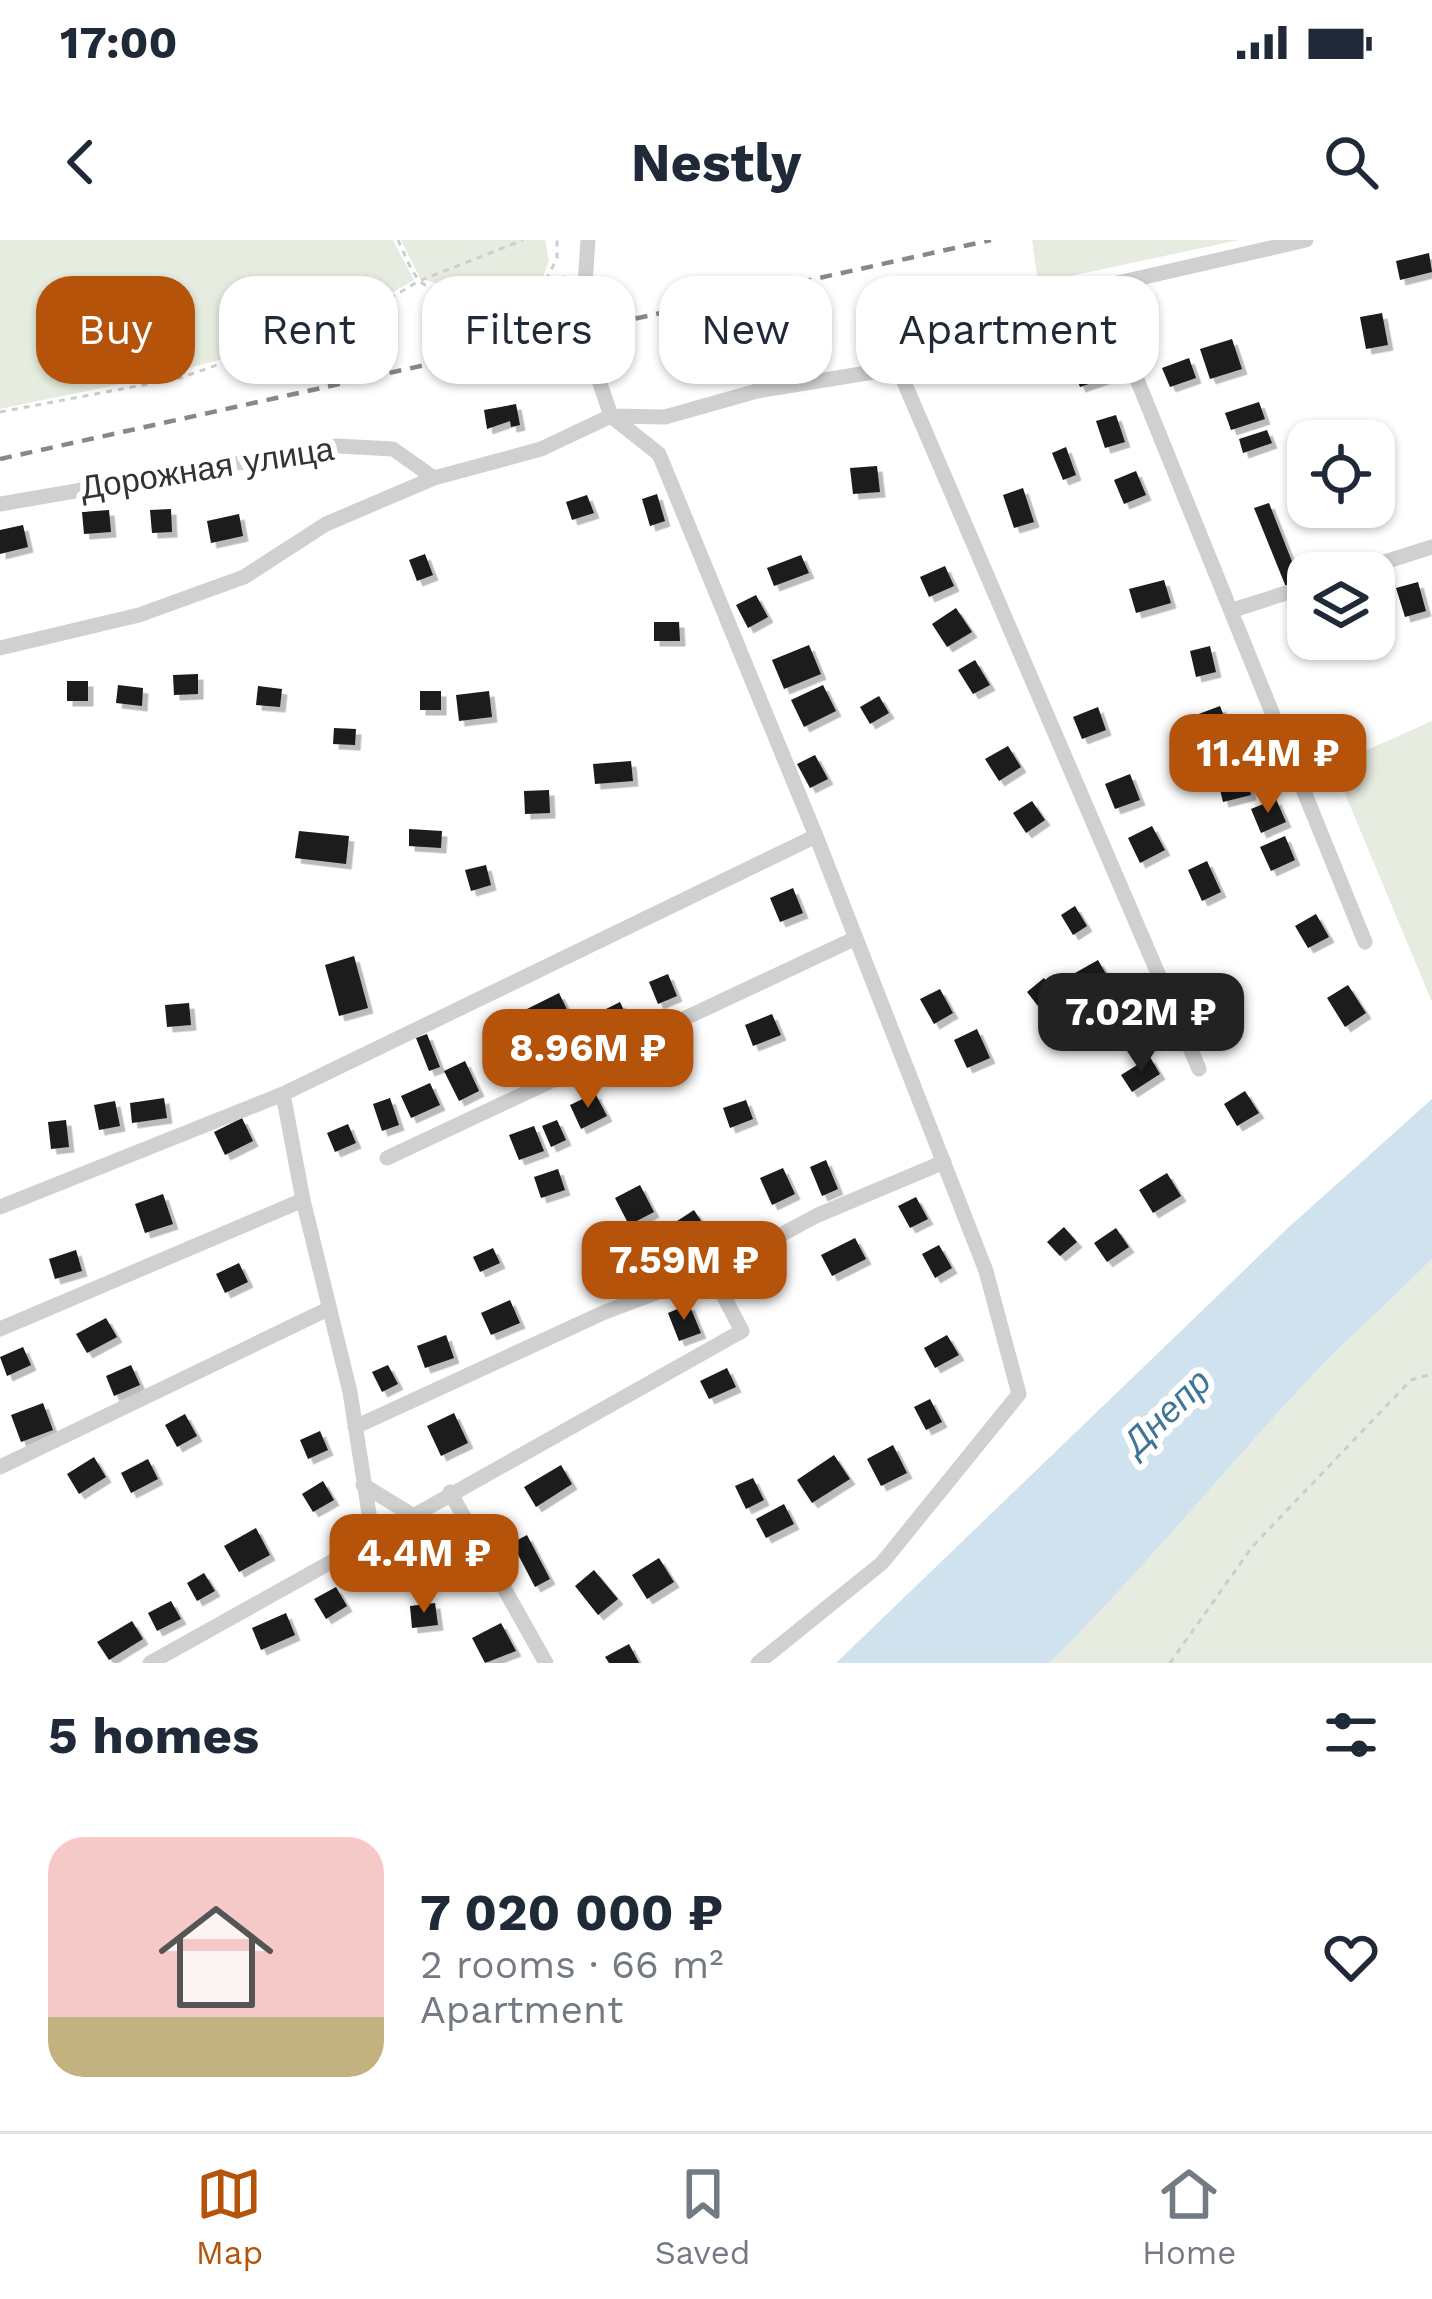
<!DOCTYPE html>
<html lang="en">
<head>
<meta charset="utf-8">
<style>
  body { margin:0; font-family:"Work Sans",sans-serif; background:#f2f2f3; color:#1f2937; height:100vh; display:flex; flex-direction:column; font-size:45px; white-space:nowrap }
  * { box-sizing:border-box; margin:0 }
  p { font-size:39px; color:#747a83 }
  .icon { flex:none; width:66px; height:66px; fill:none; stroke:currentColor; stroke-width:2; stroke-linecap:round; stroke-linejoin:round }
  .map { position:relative; height:1423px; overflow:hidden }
  .panel { display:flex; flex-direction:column; background:#fff; flex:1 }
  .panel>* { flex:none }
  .hud { position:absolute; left:36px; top:36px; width:1362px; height:108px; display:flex; gap:24px }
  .controls { position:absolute; left:1287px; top:180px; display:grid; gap:24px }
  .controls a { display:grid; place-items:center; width:108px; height:108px; border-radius:24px; background:#fff; box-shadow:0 3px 9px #0004; font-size:60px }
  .price { position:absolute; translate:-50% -102px; padding:0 27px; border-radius:24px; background:#b45309; color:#fff; font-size:39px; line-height:78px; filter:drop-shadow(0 3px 6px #0008) }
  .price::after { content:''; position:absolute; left:50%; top:72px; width:36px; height:27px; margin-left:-18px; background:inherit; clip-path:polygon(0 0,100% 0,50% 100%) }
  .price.active { background:#222; color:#fff }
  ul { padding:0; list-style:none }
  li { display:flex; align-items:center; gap:36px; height:300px; padding:0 48px }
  li span { display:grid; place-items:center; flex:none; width:336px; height:240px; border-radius:36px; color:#555 }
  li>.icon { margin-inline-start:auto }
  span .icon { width:144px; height:144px; fill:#fffc; stroke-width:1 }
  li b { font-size:51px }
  h2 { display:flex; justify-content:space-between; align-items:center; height:144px; padding:0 48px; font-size:51px }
  .tag { padding:0 42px; border-radius:36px; background:#fff; box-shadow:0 3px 9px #0004; font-size:42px; line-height:108px }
  .tag.active { background:#b45309; color:#fff }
  .status { display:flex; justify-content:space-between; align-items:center; height:84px; padding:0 60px; background:#fff; direction:ltr }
  .status svg { height:33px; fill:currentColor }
  header { display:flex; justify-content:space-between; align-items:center; height:156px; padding:0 48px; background:#fff; font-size:54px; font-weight:700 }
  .tab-bar { display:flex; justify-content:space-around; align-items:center; height:168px; border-top:3px solid #e0e1e3; background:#fff; font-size:33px; color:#747a83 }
  .tab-bar a { display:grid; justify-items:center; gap:6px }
  .tab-bar .active { color:#b45309 }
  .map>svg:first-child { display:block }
  .green { fill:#e6ecdf }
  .water { fill:#cfe2ee }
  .building { fill:#1a1a1a; filter:url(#shadow) }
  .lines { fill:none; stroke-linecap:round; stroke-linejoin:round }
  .path { stroke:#cdcdcd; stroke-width:3; stroke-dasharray:6 6; stroke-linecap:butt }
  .minor { stroke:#d0d0d0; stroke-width:15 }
  .rail { stroke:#888; stroke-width:4.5; stroke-dasharray:12 9; stroke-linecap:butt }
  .labels { text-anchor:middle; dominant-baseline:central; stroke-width:12; stroke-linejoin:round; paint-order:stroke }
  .street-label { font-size:33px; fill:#333; stroke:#fff }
  .water-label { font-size:36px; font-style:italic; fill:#3f7597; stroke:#fff }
</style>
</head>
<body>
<div class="status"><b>17:00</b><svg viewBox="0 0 49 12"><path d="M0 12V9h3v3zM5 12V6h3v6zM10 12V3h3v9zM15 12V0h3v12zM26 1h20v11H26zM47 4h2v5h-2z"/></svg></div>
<header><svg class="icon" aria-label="back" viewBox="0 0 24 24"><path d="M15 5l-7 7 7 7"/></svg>Nestly<svg class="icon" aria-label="search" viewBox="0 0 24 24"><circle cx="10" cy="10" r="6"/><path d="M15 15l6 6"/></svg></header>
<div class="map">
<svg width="1432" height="1423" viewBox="0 0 1432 1423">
  <defs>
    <filter id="shadow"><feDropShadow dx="5.5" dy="5.5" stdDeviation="0" flood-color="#0004"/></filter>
  </defs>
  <rect width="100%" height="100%" fill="#fff"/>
  <!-- green -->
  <path class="green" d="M0 0H393L414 40C288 116 142 139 0 169Z
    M401 0H545L549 21 543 37C497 48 465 55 420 38Z
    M1032 0H1239L1038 43Z
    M1432 481V762L1333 525Z
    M1432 1019V1423H1049C1140 1334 1219 1236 1306 1142 1346 1099 1391 1061 1432 1019Z"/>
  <!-- water -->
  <path class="water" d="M1432 859V1019C1391 1061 1346 1099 1306 1142 1219 1236 1140 1334 1049 1423H836L1289 987Z"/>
  <!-- building -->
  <path class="building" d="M1429 13 1432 32 1400 40 1396 21Z
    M1382 73 1388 105 1366 109 1360 77Z
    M1077 79 1084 104 1059 111 1051 87Z
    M1232 99 1242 129 1210 139 1200 109Z
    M742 101 747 121 708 132 703 112Z
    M1189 118 1196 138 1170 147 1162 128Z
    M1106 119 1112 136 1080 147 1074 131Z
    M1259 162 1265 179 1231 190 1225 173Z
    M516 164 520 185 511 187 510 181 487 189 484 170Z
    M1116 175 1125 202 1105 208 1096 181Z
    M1267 190 1272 203 1243 213 1239 199Z
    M1066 207 1076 235 1063 240 1052 213Z
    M877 226 880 252 853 254 850 228Z
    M1136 231 1146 255 1124 264 1114 240Z
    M1023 248 1034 282 1014 288 1003 255Z
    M657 254 665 281 650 286 642 259Z
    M587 255 594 273 572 280 566 262Z
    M1269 263 1300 342 1286 347 1254 268Z
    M171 269 172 292 152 293 150 270Z
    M109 270 111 292 84 294 82 272Z
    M239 274 243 296 211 303 207 281Z
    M23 285 28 307 0 314V290Z
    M425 314 433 335 417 341 409 320Z
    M801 315 809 333 774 346 767 328Z
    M945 326 954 346 929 357 920 337Z
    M1164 340 1171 363 1136 373 1129 349Z
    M1418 342 1426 371 1405 377 1396 348Z
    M756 355 768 377 748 388 736 365Z
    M956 368 972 392 947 407 932 384Z
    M654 382H679L680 401H654Z
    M809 405 821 434 784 449 772 420Z
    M1210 406 1216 432 1196 437 1190 411Z
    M975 420 990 445 973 454 958 430Z
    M198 434V454L174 455 173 435Z
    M67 441H88V461H67Z
    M118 445 143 448 142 466 116 463Z
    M823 445 836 471 804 487 791 460Z
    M258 446 282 449 280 467 256 465Z
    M420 451H441V470H420Z
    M489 451 492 477 459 481 456 455Z
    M879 456 889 473 870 484 860 467Z
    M1220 466 1229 489 1205 497 1196 475Z
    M1098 467 1106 490 1082 499 1073 477Z
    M334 488 356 489 355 505 333 504Z
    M1008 506 1021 527 999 541 985 519Z
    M815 515 828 539 810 548 797 524Z
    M631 521 633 541 595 544 593 524Z
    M1244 526 1251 555 1223 562 1216 533Z
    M1130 534 1140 560 1115 569 1105 544Z
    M549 550 550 573 525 574 524 551Z
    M1276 559 1286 582 1261 593 1251 569Z
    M1032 561 1045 580 1026 593 1013 573Z
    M1152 586 1165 610 1140 623 1128 598Z
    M409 589 442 591 441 608 409 606Z
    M299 591 349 596 346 624 295 618Z
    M1285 596 1295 620 1271 631 1260 607Z
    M1207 621 1221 652 1202 661 1188 630Z
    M486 625 491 645 471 651 465 630Z
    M793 648 803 673 780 682 770 658Z
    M1075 666 1087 686 1073 695 1061 675Z
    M1316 674 1329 697 1308 708 1295 686Z
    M354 716 368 768 339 776 325 725Z
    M1098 720 1113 746 1090 759 1075 733Z
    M668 734 677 756 658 764 649 742Z
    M1044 738 1055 752 1038 766 1027 752Z
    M1348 745 1366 773 1345 787 1327 758Z
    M940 749 953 773 934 784 920 759Z
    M559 753 575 786 543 801 527 769Z
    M620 762 630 783 602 796 592 776Z
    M189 763 191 785 167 787 165 765Z
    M772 774 781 795 753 806 745 785Z
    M977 789 990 818 967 828 954 800Z
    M427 794 440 827 429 831 416 798Z
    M1150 817 1160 834 1132 852 1121 835Z
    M465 821 479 851 459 861 444 831Z
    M430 843 440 865 411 878 401 856Z
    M1245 851 1259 873 1237 886 1224 864Z
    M595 853 607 876 581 889 570 865Z
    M164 858 167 878 132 883 130 863Z
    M390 858 399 885 382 891 373 864Z
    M746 860 753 879 730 888 723 868Z
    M115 861 120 886 99 890 94 865Z
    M242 878 253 901 225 915 214 892Z
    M66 880 69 907 51 909 48 882Z
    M557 880 566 900 551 907 542 886Z
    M348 884 356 903 335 912 327 893Z
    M534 886 544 911 519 920 509 895Z
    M826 920 838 949 822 956 810 927Z
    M783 928 795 954 772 965 760 938Z
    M558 929 565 950 541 958 534 937Z
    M1167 933 1181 956 1153 973 1139 950Z
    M640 945 654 972 629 985 615 958Z
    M163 954 173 984 145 993 135 964Z
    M916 957 928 979 910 988 898 966Z
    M694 970 709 993 686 1008 671 985Z
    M1064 987 1077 1002 1060 1016 1047 1002Z
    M1116 988 1129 1007 1107 1022 1094 1003Z
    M855 998 866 1019 832 1036 821 1015Z
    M939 1005 952 1028 935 1038 922 1014Z
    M493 1008 500 1023 480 1032 473 1017Z
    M76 1010 82 1031 55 1039 49 1019Z
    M239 1023 248 1042 225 1053 216 1034Z
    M510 1060 520 1083 491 1095 481 1073Z
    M689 1064 701 1093 679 1101 668 1073Z
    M106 1078 117 1097 87 1113 76 1094Z
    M446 1095 454 1118 425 1128 417 1106Z
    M947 1095 959 1115 935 1128 924 1108Z
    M23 1107 31 1125 7 1136 0 1117Z
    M131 1125 140 1145 114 1156 106 1136Z
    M388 1125 398 1144 382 1152 372 1132Z
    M727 1128 736 1147 709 1159 700 1141Z
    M930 1159 942 1182 926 1190 914 1167Z
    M43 1163 53 1190 21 1202 11 1175Z
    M454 1173 468 1203 441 1216 427 1186Z
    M185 1174 197 1196 177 1207 165 1185Z
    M320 1191 328 1210 308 1219 300 1200Z
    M893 1205 907 1233 881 1246 867 1219Z
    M834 1215 850 1239 812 1263 797 1240Z
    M94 1217 106 1237 79 1254 67 1234Z
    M148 1219 158 1239 131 1253 121 1233Z
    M561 1225 572 1244 536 1267 524 1247Z
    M753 1238 764 1260 746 1269 735 1246Z
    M323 1241 334 1260 313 1272 302 1254Z
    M784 1264 794 1284 766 1298 756 1279Z
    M256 1288 270 1315 239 1332 224 1306Z
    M527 1295 550 1339 535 1347 512 1303Z
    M659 1318 674 1342 647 1359 632 1335Z
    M594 1330 618 1359 598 1375 575 1346Z
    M204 1333 215 1351 197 1361 187 1343Z
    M336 1347 347 1366 326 1379 314 1359Z
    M171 1361 181 1379 157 1391 148 1373Z
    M435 1363 438 1385 412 1388 410 1366Z
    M286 1373 295 1395 261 1410 252 1388Z
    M132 1381 143 1399 109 1420 97 1402Z
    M501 1383 516 1411 485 1423 472 1398Z
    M629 1404 639 1423H609L605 1417Z"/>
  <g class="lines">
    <!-- path -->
    <path class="path" d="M398 0C404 12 411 33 421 42 462 74 527 47 570 35
      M546 40 557 18V0
      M486 57 570 76
      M0 172 180 138 365 73 419 41 523 0
      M1170 1423 1252 1307 1411 1140 1432 1134"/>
    <!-- minor -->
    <path class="minor" d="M588 0 582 90 611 176
      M1100 48 1365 702
      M898 128 1199 829
      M0 264 337 206 393 209 434 238 541 209 611 176 665 177 757 151 898 128 1052 58 1306 0
      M1350 333 1432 307
      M1233 370 1308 346
      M0 408 139 375 244 337 326 284 434 238
      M387 918 856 698
      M0 967 283 854
      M0 1089 303 960 283 854 816 596 659 214 611 176
      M355 1187 605 1072 711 1032
      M0 1227 326 1070
      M363 1245 412 1275
      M450 1252 546 1423
      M358 1307 742 1091 711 1032 818 975 944 922
      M150 1423 358 1307 370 1280 350 1152 303 960
      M758 1423 882 1323 1019 1154 986 1031 816 596"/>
    <!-- rail -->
    <path class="rail" d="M0 219 991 0"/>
  </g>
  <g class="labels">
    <!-- street labels -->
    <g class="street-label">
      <text transform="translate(207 228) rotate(-9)">Дорожная улица</text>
    </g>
    <!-- water labels -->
    <g class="water-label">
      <text transform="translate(1167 1172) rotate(-44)">Днепр</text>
    </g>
  </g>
</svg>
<div class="controls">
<a><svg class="icon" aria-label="locate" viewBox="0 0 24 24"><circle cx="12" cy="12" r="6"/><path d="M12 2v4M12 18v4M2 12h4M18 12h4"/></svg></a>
<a><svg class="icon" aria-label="layers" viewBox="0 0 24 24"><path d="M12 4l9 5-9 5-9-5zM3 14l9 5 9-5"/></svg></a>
</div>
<b class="price" style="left:1268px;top:576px">11.4M ₽</b>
<b class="price active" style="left:1141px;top:835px">7.02M ₽</b>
<b class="price" style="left:588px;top:871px">8.96M ₽</b>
<b class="price" style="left:684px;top:1083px">7.59M ₽</b>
<b class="price" style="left:424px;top:1376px">4.4M ₽</b>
<div class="hud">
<a class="tag active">Buy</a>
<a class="tag">Rent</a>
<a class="tag">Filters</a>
<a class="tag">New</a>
<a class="tag">Apartment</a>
</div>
</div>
<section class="panel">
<h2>5 homes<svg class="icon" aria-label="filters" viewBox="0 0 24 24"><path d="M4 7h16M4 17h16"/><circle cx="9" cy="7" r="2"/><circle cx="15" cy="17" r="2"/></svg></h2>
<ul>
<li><span style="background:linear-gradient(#f6c9c9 75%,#c2b280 0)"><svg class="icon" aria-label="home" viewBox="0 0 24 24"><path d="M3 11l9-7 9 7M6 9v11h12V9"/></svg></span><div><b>7 020 000 ₽</b><p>2 rooms · 66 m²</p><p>Apartment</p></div><svg class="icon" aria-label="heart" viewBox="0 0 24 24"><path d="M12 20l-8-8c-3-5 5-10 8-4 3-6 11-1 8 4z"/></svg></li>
</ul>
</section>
<nav class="tab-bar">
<a class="active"><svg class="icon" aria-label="map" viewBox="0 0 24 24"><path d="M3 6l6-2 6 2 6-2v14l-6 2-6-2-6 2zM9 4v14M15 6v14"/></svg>Map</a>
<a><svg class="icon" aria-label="saved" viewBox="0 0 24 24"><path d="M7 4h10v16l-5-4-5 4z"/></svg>Saved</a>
<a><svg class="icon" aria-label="home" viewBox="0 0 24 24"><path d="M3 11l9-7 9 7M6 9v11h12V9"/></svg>Home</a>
</nav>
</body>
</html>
